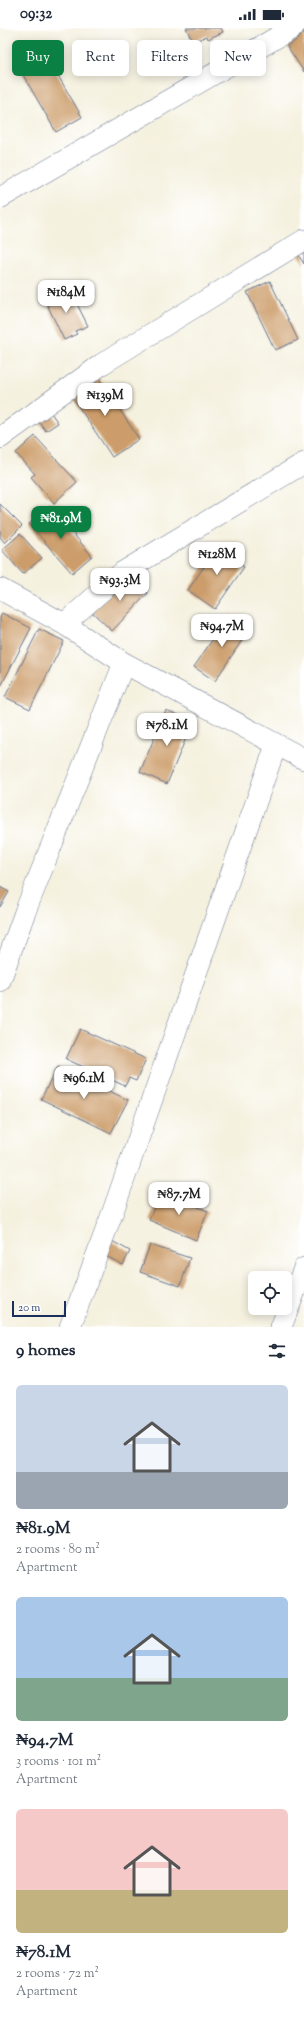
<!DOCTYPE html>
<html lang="en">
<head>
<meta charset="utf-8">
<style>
  body { margin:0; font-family:"Sorts Mill Goudy",serif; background:#f6f6f7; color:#1f2937; height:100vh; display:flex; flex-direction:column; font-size:15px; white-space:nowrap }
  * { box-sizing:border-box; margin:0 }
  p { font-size:13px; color:#747a83 }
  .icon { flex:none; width:22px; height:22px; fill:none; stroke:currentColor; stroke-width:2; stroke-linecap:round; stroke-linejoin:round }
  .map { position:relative; height:1299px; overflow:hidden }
  .drawer { display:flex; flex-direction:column; background:#fff; flex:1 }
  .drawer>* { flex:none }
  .guide { position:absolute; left:12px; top:12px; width:280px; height:36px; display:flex; gap:8px }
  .tools { position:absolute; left:248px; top:1243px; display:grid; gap:8px }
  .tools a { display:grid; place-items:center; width:44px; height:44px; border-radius:6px; background:#fff; box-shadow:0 2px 10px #0003; font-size:20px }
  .scale { position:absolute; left:12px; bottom:10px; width:54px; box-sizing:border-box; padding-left:4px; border:2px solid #1b2f5e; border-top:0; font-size:11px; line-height:14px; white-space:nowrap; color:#1b2f5e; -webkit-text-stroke:3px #fff; paint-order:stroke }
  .price { position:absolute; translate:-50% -34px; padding:0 9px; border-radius:8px; background:#fff; color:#222; font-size:13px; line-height:26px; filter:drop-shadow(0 1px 2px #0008) }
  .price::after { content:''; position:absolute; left:50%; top:24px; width:12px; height:9px; margin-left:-6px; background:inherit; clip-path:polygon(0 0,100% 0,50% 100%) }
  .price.on { background:#0b8043; color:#fff }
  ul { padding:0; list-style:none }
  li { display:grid; align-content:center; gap:8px; height:212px; padding:0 16px }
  li span { display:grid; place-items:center; height:124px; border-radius:6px; color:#555 }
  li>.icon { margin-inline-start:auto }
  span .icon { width:72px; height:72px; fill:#fffc; stroke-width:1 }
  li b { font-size:17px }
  h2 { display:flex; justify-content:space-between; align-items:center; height:48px; padding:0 16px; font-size:17px }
  .tag { padding:0 14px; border-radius:6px; background:#fff; box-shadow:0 2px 10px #0003; font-size:14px; line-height:36px }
  .tag.on { background:#0b8043; color:#fff }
  .status { display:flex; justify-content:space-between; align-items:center; height:28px; padding:0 20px; background:#fff; direction:ltr }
  .status svg { height:11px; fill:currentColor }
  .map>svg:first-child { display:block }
  .building { fill:#cc9d6b }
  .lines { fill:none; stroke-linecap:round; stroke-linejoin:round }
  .minor-casing { stroke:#67738b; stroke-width:22 }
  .minor { stroke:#fff; stroke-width:21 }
</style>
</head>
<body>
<div class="status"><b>09:32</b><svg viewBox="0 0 49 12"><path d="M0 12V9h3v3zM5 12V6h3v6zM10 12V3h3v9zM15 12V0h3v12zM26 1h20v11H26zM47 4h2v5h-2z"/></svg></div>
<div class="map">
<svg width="304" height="1299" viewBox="0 0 304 1299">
  <rect width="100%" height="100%" fill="#fff"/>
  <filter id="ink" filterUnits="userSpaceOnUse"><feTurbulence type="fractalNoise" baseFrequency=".025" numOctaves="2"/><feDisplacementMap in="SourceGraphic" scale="8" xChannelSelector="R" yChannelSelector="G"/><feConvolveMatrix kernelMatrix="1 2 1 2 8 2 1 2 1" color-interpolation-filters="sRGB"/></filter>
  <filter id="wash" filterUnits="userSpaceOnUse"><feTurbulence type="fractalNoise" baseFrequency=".012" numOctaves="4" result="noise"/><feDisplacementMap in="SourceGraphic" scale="16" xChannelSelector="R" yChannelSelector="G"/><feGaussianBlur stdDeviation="0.9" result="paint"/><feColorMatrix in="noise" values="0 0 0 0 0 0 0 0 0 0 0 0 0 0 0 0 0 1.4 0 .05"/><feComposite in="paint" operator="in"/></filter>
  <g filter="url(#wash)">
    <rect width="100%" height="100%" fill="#f5f1df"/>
    <g id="blocks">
      <!-- building -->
      <path class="building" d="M186 0H221L223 4 208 11 207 8 193 14Z
        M304 4V44L287 18 298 11 297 8Z
        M45 25 82 89 56 104 19 40Z
        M304 223V236L298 226Z
        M270 253 298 312 275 322 247 264Z
        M69 260 88 298 75 303 77 306 64 312 45 272Z
        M98 349 139 411 112 429 71 367Z
        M49 382 58 395 46 403 37 391Z
        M35 408 77 454 54 475 31 449 35 446 16 425Z
        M0 476 22 498 5 515 0 509Z
        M50 478 92 528 72 545 29 496Z
        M20 506 42 530 23 546 2 522Z
        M229 517 242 525 236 533 244 539 215 581 188 562 217 520 223 524Z
        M127 545 148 565 112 603 91 583Z
        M2 585 31 600 0 660V590Z
        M229 587 250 600 215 653 194 639Z
        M39 601 64 613 30 681 5 669Z
        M166 682 193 693 167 756 140 744Z
        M0 859 9 864 0 879Z
        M80 1001 146 1031 136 1053 129 1050 125 1058 66 1031Z
        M58 1038 128 1072 111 1105 41 1071Z
        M161 1164 208 1183 196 1212 149 1192Z
        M110 1212 130 1223 123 1237 102 1226Z
        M150 1217 190 1230 180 1258 140 1244Z"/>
    </g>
  </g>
  <g filter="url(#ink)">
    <use href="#blocks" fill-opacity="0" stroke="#67738b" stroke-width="1"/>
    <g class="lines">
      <defs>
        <path id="minor" d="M0 170 293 0
          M0 410 102 336 304 212
          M0 561 64 596 124 635 304 731
          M64 596 123 544 304 435
          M0 953 25 884 124 635
          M70 1299 112 1186 276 717
          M281 1299 304 1240"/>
      </defs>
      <!-- minor casing -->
      <use href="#minor" class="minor-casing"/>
      <!-- minor -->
      <use href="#minor" class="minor"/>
    </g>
  </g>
</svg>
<div class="tools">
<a><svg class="icon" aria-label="locate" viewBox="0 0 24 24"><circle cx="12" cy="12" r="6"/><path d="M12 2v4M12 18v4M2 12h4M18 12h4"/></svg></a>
</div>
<div class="scale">20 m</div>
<b class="price" style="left:66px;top:286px">₦184M</b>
<b class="price" style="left:105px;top:389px">₦139M</b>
<b class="price on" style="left:61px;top:512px">₦81.9M</b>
<b class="price" style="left:217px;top:548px">₦128M</b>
<b class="price" style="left:120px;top:574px">₦93.3M</b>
<b class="price" style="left:222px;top:620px">₦94.7M</b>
<b class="price" style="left:167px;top:719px">₦78.1M</b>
<b class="price" style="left:84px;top:1072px">₦96.1M</b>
<b class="price" style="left:179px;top:1188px">₦87.7M</b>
<div class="guide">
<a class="tag on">Buy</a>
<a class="tag">Rent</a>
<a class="tag">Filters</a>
<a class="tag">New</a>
</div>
</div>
<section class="drawer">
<h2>9 homes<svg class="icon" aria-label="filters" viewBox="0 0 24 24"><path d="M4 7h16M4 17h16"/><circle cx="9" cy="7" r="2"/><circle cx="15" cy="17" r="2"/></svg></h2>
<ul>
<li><span style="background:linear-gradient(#c9d6e8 70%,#9aa5b1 0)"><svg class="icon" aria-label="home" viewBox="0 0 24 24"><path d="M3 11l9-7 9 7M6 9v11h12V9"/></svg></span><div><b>₦81.9M</b><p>2 rooms · 80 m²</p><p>Apartment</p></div></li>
<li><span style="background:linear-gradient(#a9c7e8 65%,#7fa58c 0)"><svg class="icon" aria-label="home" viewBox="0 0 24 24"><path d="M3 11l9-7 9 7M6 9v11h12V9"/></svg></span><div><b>₦94.7M</b><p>3 rooms · 101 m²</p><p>Apartment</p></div></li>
<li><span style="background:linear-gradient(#f6c9c9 65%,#c2b280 0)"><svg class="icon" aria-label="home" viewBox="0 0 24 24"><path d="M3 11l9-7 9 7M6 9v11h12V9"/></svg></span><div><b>₦78.1M</b><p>2 rooms · 72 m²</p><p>Apartment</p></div></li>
</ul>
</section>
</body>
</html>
